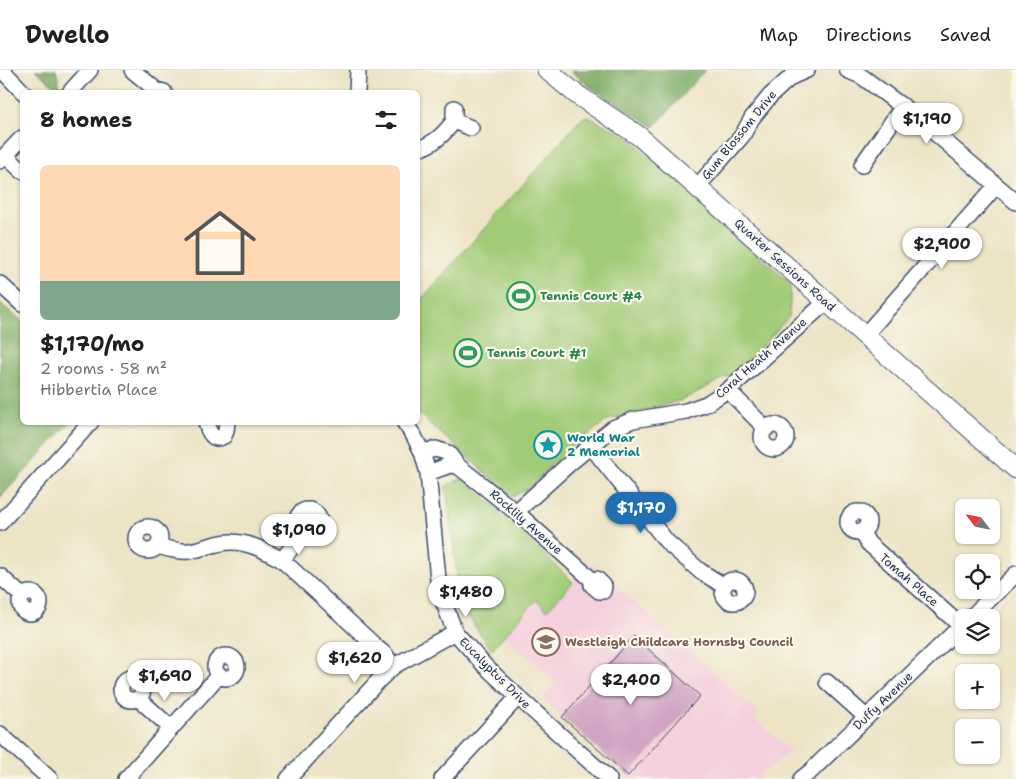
<!DOCTYPE html>
<html lang="en">
<head>
<meta charset="utf-8">
<style>
  body { margin:0; font-family:"Shantell Sans",sans-serif; background:#f2f2f2; color:#202124; height:100vh; display:flex; flex-direction:column; font-size:19px; white-space:nowrap }
  * { box-sizing:border-box; margin:0 }
  p { font-size:16px; color:#757577 }
  .icon { flex:none; width:28px; height:28px; fill:none; stroke:currentColor; stroke-width:2; stroke-linecap:round; stroke-linejoin:round }
  .map { position:relative; flex:1; overflow:hidden }
  .drawer { position:absolute; left:20px; top:20px; width:400px; height:335px; display:flex; flex-direction:column; background:#fff; border-radius:8px; box-shadow:0 1px 4px #0004 }
  .drawer>* { flex:none }
  .needle { width:32px; rotate:302deg }
  .controls { position:absolute; left:955px; top:429px; display:grid; gap:10px }
  .controls a { display:grid; place-items:center; width:45px; height:45px; border-radius:8px; background:#fff; box-shadow:0 1px 4px #0004; font-size:25px }
  .price { position:absolute; translate:-50% -42px; padding:0 11px; border-radius:18px; background:#fff; color:#222; font-size:16px; line-height:32px; filter:drop-shadow(0 1px 2px #0008) }
  .price::after { content:''; position:absolute; left:50%; top:30px; width:15px; height:11px; margin-left:-8px; background:inherit; clip-path:polygon(0 0,100% 0,50% 100%) }
  .price.current { background:#1f6fb2; color:#fff }
  ul { padding:0; list-style:none }
  li { display:grid; align-content:center; gap:10px; height:265px; padding:0 20px }
  li span { display:grid; place-items:center; height:155px; border-radius:8px; color:#555 }
  li>.icon { margin-inline-start:auto }
  span .icon { width:90px; height:90px; fill:#fffc; stroke-width:1 }
  li b { font-size:21px }
  h2 { display:flex; justify-content:space-between; align-items:center; height:60px; padding:0 20px; font-size:21px }
  header { display:flex; align-items:center; gap:30px; box-sizing:border-box; height:70px; padding:0 25px; background:#fff; border-bottom:1px solid #e0e0e0 }
  header strong { font-size:24px }
  nav { display:flex; gap:28px; margin-inline-start:auto; font-size:18px }
  .map>svg:first-child { display:block }
  .built { fill:#f4cfdc }
  .green { fill:#a1cb77; stroke:#5e7d6a }
  .forest { fill:#80af68; stroke:#4e6f63 }
  .building { fill:#d1a4c5 }
  .lines { fill:none; stroke-linecap:round; stroke-linejoin:round }
  .minor-casing { stroke:#3a4a6e; stroke-width:18 }
  .major-casing { stroke:#3a4a6e; stroke-width:21 }
  .minor { stroke:#fff; stroke-width:15 }
  .major { stroke:#fff; stroke-width:19 }
  .labels { text-anchor:middle; dominant-baseline:central; stroke-width:4.5; stroke-linejoin:round; paint-order:stroke }
  .street-label { font-size:12px; fill:#1b2f5e; stroke:#fbf7ec }
  .leisure-label { font-size:12px; font-weight:bold; fill:#27864d; stroke:#fbf7ec; text-anchor:start }
  .culture-label { font-size:12px; font-weight:bold; fill:#0d838f; stroke:#fbf7ec; text-anchor:start }
  .education-label { font-size:12px; font-weight:bold; fill:#785e54; stroke:#fbf7ec; text-anchor:start }
</style>
</head>
<body>
<header>
<strong>Dwello</strong>
<nav><a>Map</a><a>Directions</a><a>Saved</a></nav>
</header>
<div class="map">
<svg width="1016" height="709" viewBox="0 0 1016 709">
  <rect width="100%" height="100%" fill="#fbf7ec"/>
  <filter id="ink" filterUnits="userSpaceOnUse"><feTurbulence type="fractalNoise" baseFrequency=".02" numOctaves="2"/><feDisplacementMap in="SourceGraphic" scale="10" xChannelSelector="R" yChannelSelector="G"/><feConvolveMatrix kernelMatrix="1 2 1 2 8 2 1 2 1" color-interpolation-filters="sRGB"/></filter>
  <filter id="wash" filterUnits="userSpaceOnUse"><feTurbulence type="fractalNoise" baseFrequency=".0096" numOctaves="4" result="noise"/><feDisplacementMap in="SourceGraphic" scale="20" xChannelSelector="R" yChannelSelector="G"/><feGaussianBlur stdDeviation="1.12" result="paint"/><feColorMatrix in="noise" values="0 0 0 0 0 0 0 0 0 0 0 0 0 0 0 0 0 1.4 0 .05"/><feComposite in="paint" operator="in"/></filter>
  <g filter="url(#wash)">
    <rect width="100%" height="100%" fill="#ede4c6"/>
    <!-- built -->
    <path class="built" d="M591 493 759 643 755 649 791 681 755 709H632L562 647 542 628 556 612 504 566 536 530 547 539Z"/>
    <!-- green -->
    <path class="green" d="M587 46 630 68 791 214 789 247 755 283 728 306 682 330 608 350 564 382 529 418 512 427 418 343V233L581 49Z
      M463 408 499 439 498 441 573 512 547 540 536 530 491 580 467 544 459 523 446 416Z"/>
    <!-- forest -->
    <path class="forest" d="M35 0H56L61 21Z
      M570 0H705L654 57 589 16Z
      M0 233 22 251V352L70 353 0 428Z"/>
    <g id="blocks">
      <!-- building -->
      <path class="building" d="M634 566 700 626 628 706 562 647Z"/>
    </g>
  </g>
  <g filter="url(#ink)">
    <use href="#blocks" fill-opacity="0" stroke="#3a4a6e" stroke-width="1"/>
    <g class="lines">
      <defs>
        <path id="minor" d="M2 0 23 22
          M132 0 156 20 164 22
          M847 0 861 6 914 45 1016 132
          M70 22 90 0
          M357 22 358 0
          M454 51 471 58
          M418 79C434 74 444 64 454 51V38
          M6 86 22 101
          M0 91 22 68
          M862 95 903 36
          M697 117 742 66 752 48 770 26 791 7 807 0
          M0 214 22 234
          M865 265 996 116
          M728 320 766 359
          M206 352C208 361 213 373 224 366L226 361 227 352
          M404 352 414 366 422 382 428 403 439 520 455 562 485 596 518 627 609 709
          M762 367a12 12 0 1 1 24 0a12 12 0 1 1-24 0Z
          M591 376 667 472 700 501 724 516
          M422 382 436 379 448 383 458 396 516 442 592 510V515L599 521H603L604 516 597 509 592 510
          M428 403 450 395 458 396
          M297 451a11 11 0 1 1 22 0a11 11 0 1 1-22 0Z
          M848 452a10 10 0 1 1 20 0a10 10 0 1 1-20 0Z
          M516 442 570 393 613 358 633 350 686 341 706 334 728 320 826 232
          M0 453 91 352
          M136 469a12 12 0 1 1 24 0a12 12 0 1 1-24 0Z
          M862 462 868 473 961 556
          M158 476C168 479 178 482 189 481 203 479 216 472 231 472 249 472 266 481 282 490L384 584 394 596
          M282 490 305 461
          M0 506 22 526
          M723 521a11 11 0 1 1 22 0a11 11 0 1 1-22 0Z
          M20 533a10 10 0 1 1 20 0a10 10 0 1 1-20 0Z
          M970 548 1016 504
          M215 597a11 11 0 1 1 22 0a11 11 0 1 1-22 0Z
          M121 619a11 11 0 1 1 22 0a11 11 0 1 1-22 0Z
          M827 612 866 647
          M138 628 171 658
          M0 664 50 709
          M126 709 219 605
          M288 709 380 609 394 596 455 562
          M442 709 518 627
          M801 709 811 701 964 553"/>
        <path id="major" d="M547 0 576 24 639 66 1016 399"/>
      </defs>
      <!-- minor casing -->
      <use href="#minor" class="minor-casing"/>
      <!-- major casing -->
      <use href="#major" class="major-casing"/>
      <!-- minor -->
      <use href="#minor" class="minor"/>
      <!-- major -->
      <use href="#major" class="major"/>
    </g>
  </g>
  <!-- icons -->
  <defs>
    <symbol id="stadium-ring" viewBox="-11 -11 22 22"><circle r="9.5" fill="#fbf7ec" stroke="#2e9e5b" stroke-width="1.5"/><path d="M0-5a6.5 5 0 1 0 0 10a6.5 5 0 1 0 0-10ZM-3.5-1.8h7v3.6h-7Z" fill="#2e9e5b"/></symbol>
    <symbol id="sight-ring" viewBox="-11 -11 22 22"><circle r="9.5" fill="#fbf7ec" stroke="#0f9aa8" stroke-width="1.5"/><path d="M0-6L1.8-2.2L6-1.7L2.9 1.2L3.7 5.4L0 3.3L-3.7 5.4L-2.9 1.2L-6-1.7L-1.8-2.2Z" fill="#0f9aa8"/></symbol>
    <symbol id="school-ring" viewBox="-11 -11 22 22"><circle r="9.5" fill="#fbf7ec" stroke="#8d6e63" stroke-width="1.5"/><path d="M0-5L7-2L0 1L-7-2ZM-4 1L0 2.5L4 1V4Q0 6-4 4Z" fill="#8d6e63"/></symbol>
  </defs>
  <g fill-rule="evenodd">
    <use href="#stadium-ring" x="505" y="210" width="32" height="32"/>
    <use href="#stadium-ring" x="452" y="267" width="32" height="32"/>
    <use href="#sight-ring" x="532" y="359" width="32" height="32"/>
    <use href="#school-ring" x="530" y="556" width="32" height="32"/>
  </g>
  <g class="labels">
    <!-- street labels -->
    <g class="street-label">
      <text transform="translate(739 65) rotate(-51)">Gum Blossom Drive</text>
      <text transform="translate(785 195) rotate(42)">Quarter Sessions Road</text>
      <text transform="translate(761 288) rotate(-41)">Coral Heath Avenue</text>
      <text transform="translate(526 452) rotate(41)">Rocklily Avenue</text>
      <text transform="translate(909 510) rotate(41)">Tomah Place</text>
      <text transform="translate(495 603) rotate(45)">Eucalyptus Drive</text>
      <text transform="translate(883 631) rotate(-44)">Duffy Avenue</text>
    </g>
    <!-- leisure labels -->
    <g class="leisure-label">
      <text x="540" y="226">Tennis Court #4</text>
      <text x="487" y="283">Tennis Court #1</text>
    </g>
    <!-- culture labels -->
    <g class="culture-label">
      <text x="567" y="368">World War<tspan x="567" dy="14">2 Memorial</tspan></text>
    </g>
    <!-- education labels -->
    <g class="education-label">
      <text x="565" y="572">Westleigh Childcare Hornsby Council</text>
    </g>
  </g>
</svg>
<div class="controls">
<a><svg class="needle" viewBox="-14 -14 28 28"><path d="M0-13l5 13h-10z" fill="#e53935"/><path d="M0 13l5-13h-10z" fill="#757577"/></svg></a>
<a><svg class="icon" aria-label="locate" viewBox="0 0 24 24"><circle cx="12" cy="12" r="6"/><path d="M12 2v4M12 18v4M2 12h4M18 12h4"/></svg></a>
<a><svg class="icon" aria-label="layers" viewBox="0 0 24 24"><path d="M12 4l9 5-9 5-9-5zM3 14l9 5 9-5"/></svg></a>
<a>+</a>
<a>−</a>
</div>
<b class="price" style="left:927px;top:75px">$1,190</b>
<b class="price" style="left:942px;top:200px">$2,900</b>
<b class="price current" style="left:641px;top:464px">$1,170</b>
<b class="price" style="left:299px;top:486px">$1,090</b>
<b class="price" style="left:466px;top:548px">$1,480</b>
<b class="price" style="left:355px;top:614px">$1,620</b>
<b class="price" style="left:165px;top:632px">$1,690</b>
<b class="price" style="left:631px;top:636px">$2,400</b>
<section class="drawer">
<h2>8 homes<svg class="icon" aria-label="filters" viewBox="0 0 24 24"><path d="M4 7h16M4 17h16"/><circle cx="9" cy="7" r="2"/><circle cx="15" cy="17" r="2"/></svg></h2>
<ul>
<li><span style="background:linear-gradient(#ffd9b3 75%,#7fa58c 0)"><svg class="icon" aria-label="home" viewBox="0 0 24 24"><path d="M3 11l9-7 9 7M6 9v11h12V9"/></svg></span><div><b>$1,170/mo</b><p>2 rooms · 58 m²</p><p>Hibbertia Place</p></div></li>
</ul>
</section>
</div>
</body>
</html>
